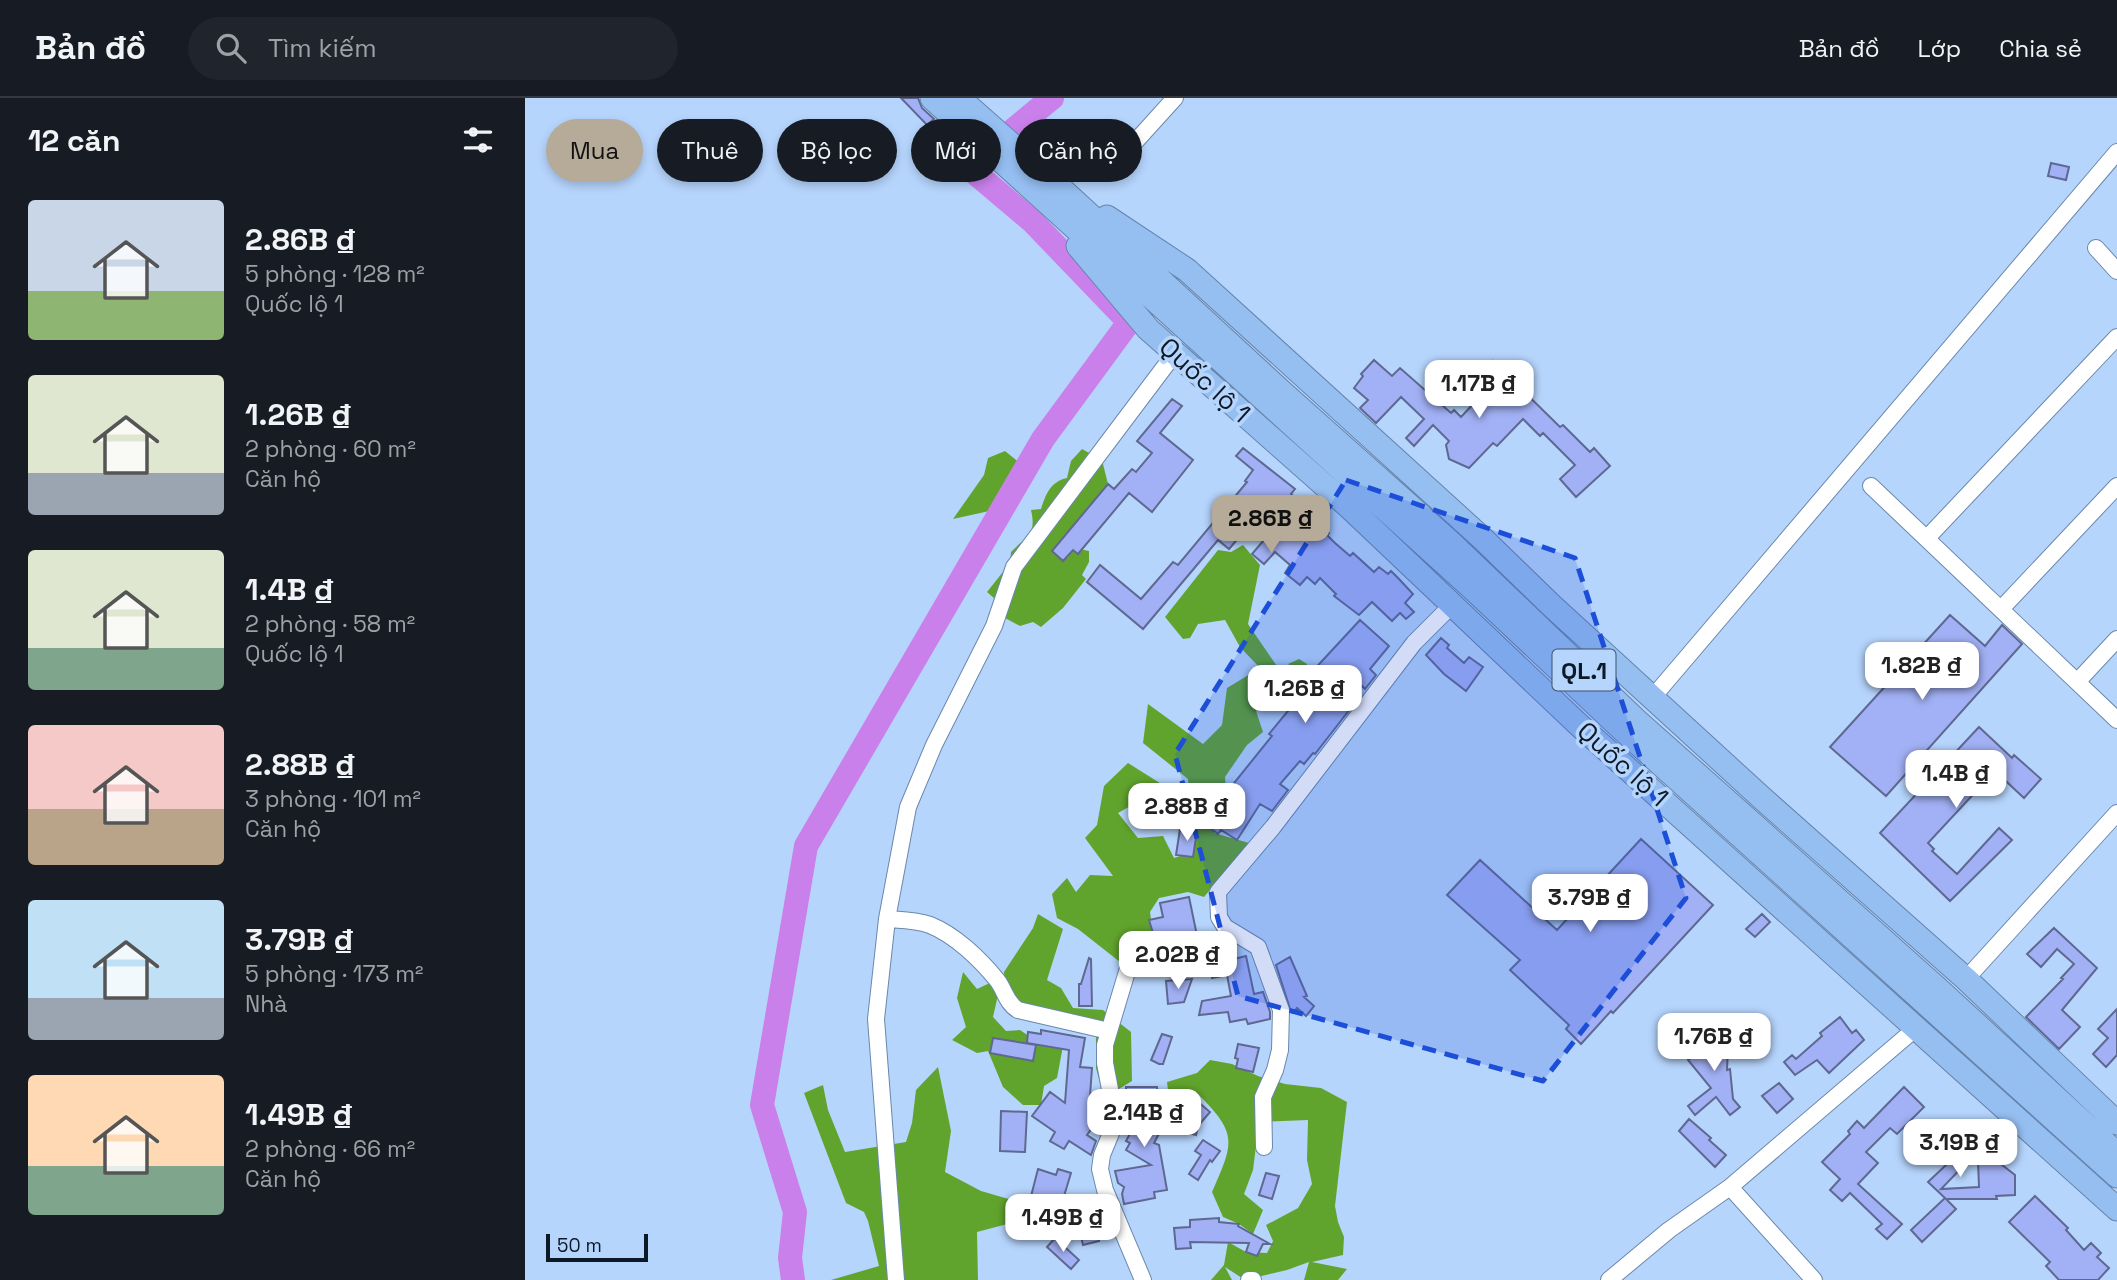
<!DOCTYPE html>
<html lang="vi">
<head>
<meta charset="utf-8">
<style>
  body { margin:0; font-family:"Space Grotesk",sans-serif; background:#20242c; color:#f1f3f6; height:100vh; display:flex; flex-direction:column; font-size:26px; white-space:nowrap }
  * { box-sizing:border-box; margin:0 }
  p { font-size:23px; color:#9ea1a6 }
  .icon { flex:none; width:38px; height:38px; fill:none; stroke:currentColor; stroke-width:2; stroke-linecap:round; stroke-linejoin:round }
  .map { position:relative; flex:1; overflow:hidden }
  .drawer { display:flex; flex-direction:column; background:#171b24; width:525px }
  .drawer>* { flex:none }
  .guide { position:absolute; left:21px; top:21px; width:665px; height:63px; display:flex; gap:14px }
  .scale { position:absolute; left:21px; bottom:18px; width:102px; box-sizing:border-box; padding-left:7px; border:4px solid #0e1928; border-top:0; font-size:19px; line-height:24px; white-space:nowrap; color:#0e1928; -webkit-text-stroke:5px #b6d5fd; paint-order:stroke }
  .price { position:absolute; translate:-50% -60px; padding:0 16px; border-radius:14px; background:#fff; color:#222; font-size:23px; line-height:46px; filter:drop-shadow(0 2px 4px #0008) }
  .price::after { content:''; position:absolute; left:50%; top:42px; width:21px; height:16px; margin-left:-10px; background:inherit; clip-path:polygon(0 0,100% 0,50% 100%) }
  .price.on { background:#b6aa98; color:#111 }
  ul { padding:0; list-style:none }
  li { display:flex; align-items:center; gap:21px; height:175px; padding:0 28px }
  li span { display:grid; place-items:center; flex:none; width:196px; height:140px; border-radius:7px; color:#555 }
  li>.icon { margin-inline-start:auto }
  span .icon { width:84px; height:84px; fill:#fffc; stroke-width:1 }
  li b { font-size:30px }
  h2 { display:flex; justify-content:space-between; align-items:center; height:84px; padding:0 28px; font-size:30px }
  .pill { padding:0 24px; border-radius:32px; background:#171b24; box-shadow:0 4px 10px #0003; font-size:24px; line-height:63px }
  .pill.on { background:#b6aa98; color:#111 }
  header { display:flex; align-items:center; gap:42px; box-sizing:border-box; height:98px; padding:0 35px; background:#171b24; border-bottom:2px solid #363941 }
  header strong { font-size:33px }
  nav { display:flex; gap:38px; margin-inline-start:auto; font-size:24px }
  .search { width:490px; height:63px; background:#20242c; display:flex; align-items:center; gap:18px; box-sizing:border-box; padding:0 24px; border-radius:38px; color:#9ea1a6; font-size:26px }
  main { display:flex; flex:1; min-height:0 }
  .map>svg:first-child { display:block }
  .forest { fill:#61a42d; fill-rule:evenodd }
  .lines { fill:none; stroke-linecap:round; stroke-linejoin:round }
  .river { stroke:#c980ea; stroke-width:24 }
  .building { fill:#a2b1f5; stroke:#5f6891; stroke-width:2 }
  .minor-casing { stroke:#6b88ac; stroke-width:18 }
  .highway-casing { stroke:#6684ab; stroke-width:25 }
  .minor { stroke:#fff; stroke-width:16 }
  .highway { stroke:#95bef1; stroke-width:23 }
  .marked { fill:#1d4ed8; fill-opacity:0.2; stroke:#1d4ed8; stroke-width:5; stroke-dasharray:14 9; stroke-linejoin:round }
  .labels { text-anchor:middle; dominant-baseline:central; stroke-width:7; stroke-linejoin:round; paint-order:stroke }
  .shield { fill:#b6d5fd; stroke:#405168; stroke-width:2 }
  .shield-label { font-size:24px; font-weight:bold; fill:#0e1928 }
  .street-label { font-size:26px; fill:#0e1928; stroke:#b6d5fd }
</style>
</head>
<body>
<header>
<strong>Bản đồ</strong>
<div class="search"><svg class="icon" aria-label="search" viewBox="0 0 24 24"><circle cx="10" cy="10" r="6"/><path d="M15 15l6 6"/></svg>Tìm kiếm</div>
<nav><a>Bản đồ</a><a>Lớp</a><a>Chia sẻ</a></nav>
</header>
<main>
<section class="drawer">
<h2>12 căn<svg class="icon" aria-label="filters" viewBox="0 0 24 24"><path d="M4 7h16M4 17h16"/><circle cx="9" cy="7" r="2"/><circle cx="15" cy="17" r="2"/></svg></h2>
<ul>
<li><span style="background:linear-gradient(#c9d6e8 65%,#8fb573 0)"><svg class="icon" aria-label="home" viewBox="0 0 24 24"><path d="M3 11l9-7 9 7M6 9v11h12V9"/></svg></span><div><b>2.86B ₫</b><p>5 phòng · 128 m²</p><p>Quốc lộ 1</p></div></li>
<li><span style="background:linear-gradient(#dfe7d0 70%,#9aa5b1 0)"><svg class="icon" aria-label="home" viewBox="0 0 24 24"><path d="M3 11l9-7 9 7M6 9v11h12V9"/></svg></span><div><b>1.26B ₫</b><p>2 phòng · 60 m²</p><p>Căn hộ</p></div></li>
<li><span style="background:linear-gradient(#dfe7d0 70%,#7fa58c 0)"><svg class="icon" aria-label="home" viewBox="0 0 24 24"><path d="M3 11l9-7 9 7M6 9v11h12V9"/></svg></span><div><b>1.4B ₫</b><p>2 phòng · 58 m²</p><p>Quốc lộ 1</p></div></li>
<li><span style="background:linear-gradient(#f6c9c9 60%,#b9a48a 0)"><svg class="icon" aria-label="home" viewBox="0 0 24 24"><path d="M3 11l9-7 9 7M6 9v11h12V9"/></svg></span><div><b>2.88B ₫</b><p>3 phòng · 101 m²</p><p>Căn hộ</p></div></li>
<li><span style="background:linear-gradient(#bfe0f5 70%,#9aa5b1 0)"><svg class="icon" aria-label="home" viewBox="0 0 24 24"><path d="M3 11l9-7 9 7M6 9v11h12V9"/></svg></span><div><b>3.79B ₫</b><p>5 phòng · 173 m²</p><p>Nhà</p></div></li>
<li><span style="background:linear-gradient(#ffd9b3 65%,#7fa58c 0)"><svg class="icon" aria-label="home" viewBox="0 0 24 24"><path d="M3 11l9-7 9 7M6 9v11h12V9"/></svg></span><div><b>1.49B ₫</b><p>2 phòng · 66 m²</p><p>Căn hộ</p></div></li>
</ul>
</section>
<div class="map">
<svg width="1592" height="1182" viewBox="0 0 1592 1182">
  <rect width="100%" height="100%" fill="#b6d5fd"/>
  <!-- forest -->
  <path class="forest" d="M518 341 478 410 428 421 459 377 463 360 480 353 496 366 502 350Z
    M557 351 577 362 583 386 530 451 542 460 550 450 564 453V464L557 477 561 481 538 510 516 529 508 524 495 528 480 520 470 501 462 494 485 465 486 454C501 438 512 438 506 412L516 411C521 396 525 384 542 380L546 363Z
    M718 447 735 467 723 526 758 577 775 575 763 566 774 561 782 566C781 591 769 591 749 599 742 602 737 608 731 613L738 634 722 647 700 679 702 704 689 735 724 745 679 799 663 794 634 800 625 814 628 835 645 855 636 866 609 875 553 831 532 820 527 796 542 780 551 794 565 777 588 778 560 740 572 727 579 688 603 665 665 704 663 681 618 645 623 606 678 646 697 627 702 590 735 570 715 549 700 522 673 526 665 540 658 541 640 519 693 452 706 454ZM609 706C646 714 653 717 665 755L649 760 638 738 613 740 593 715Z
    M513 816 538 831 522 882 536 890 548 910 578 912 606 934 607 983 587 995 575 985 571 970V930L550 927 531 929 480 896 479 874 508 830Z
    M438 874 452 891 469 883 473 897 468 919 481 933 495 932 520 949 538 948 532 980 519 988 516 1007H498L478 989 463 953 452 955 427 942 441 929 432 900Z
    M685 962 707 966 733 978 760 986 796 990 822 1004 810 1108 813 1124 819 1139 818 1157 787 1164 822 1171 813 1182H779L784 1164 762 1172 720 1182 700 1169 707 1182H686L699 1167 703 1144 721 1154 742 1155 748 1143 741 1127 773 1110 787 1086 782 1062 783 1022 734 1024 728 1072 719 1096 738 1112 728 1136 714 1126 698 1119 687 1094C709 1044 713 1036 673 996L663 1020 646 1016 642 984 672 975Z
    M413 969 426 1033 420 1074 456 1093 501 1106 536 1120 512 1142 486 1125 452 1134 453 1182H306L354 1168 343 1123 339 1114 321 1105 279 995 298 987 303 1012 320 1054 381 1044 387 1025 391 992Z"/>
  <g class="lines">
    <!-- river -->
    <path class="river" d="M268 1182 265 1160 270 1114 237 1007 281 748 518 341 604 224 507 123 443 69 527 0"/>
  </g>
  <!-- building -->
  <path class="building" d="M376 0H393L397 10 409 21 402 27Z
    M1526 65 1544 69 1541 82 1523 78Z
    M849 262 867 278 875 270 926 315 929 312 936 319 965 288 954 277 968 263 1035 329 1038 327 1065 354 1069 350 1085 368 1051 399 1035 381 1050 367 1018 335 1015 338 998 321 972 348 968 345 944 370 924 361 921 347 924 343 908 327 889 348 881 340 899 321 876 299 851 325 835 310 843 302 829 290 838 278 836 276Z
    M647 301 657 308 635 335 668 362 627 414 604 395 553 456 548 452 538 463 527 453 583 386 589 391 607 371 611 374 627 355 612 343Z
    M718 350 770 391 766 396 784 413 782 415 804 435 802 437 810 445 825 458 828 455 849 474 854 469 863 476 866 473 874 481 888 496 880 505 889 514 881 521 875 515 867 523 847 504 834 517 809 498 811 496 795 480 790 486 782 479 775 487 760 475 765 467 750 454 739 466 727 456 757 421 728 399 711 420 722 430 704 451 693 442 618 531 562 484 575 467 616 501 648 464 653 467 722 384 720 383 728 372 711 358Z
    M1425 517 1460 548 1477 527 1497 546 1361 698 1305 649Z
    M835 522 864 548 845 571 851 577 840 591 837 588 822 607 825 611 790 656 788 655 779 666 775 663 755 686 763 692 747 713 735 706 712 742 696 732 693 736 684 729 695 713 705 720 717 699 705 690 747 638 744 636 763 613 759 609 785 576Z
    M916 540 924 547 922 550 939 565 944 559 958 569 941 593 919 576 901 557Z
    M1454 629 1487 660 1489 657 1516 681 1499 700 1470 673 1403 745 1409 751 1407 753 1432 776 1474 730 1487 742 1425 803 1355 735Z
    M655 731 672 733 668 759 651 757Z
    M1116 741 1188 807 1088 915 1086 913 1056 946 1041 931 1044 927 985 872 995 862 922 797 955 762 1032 832Z
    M664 799 675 852 637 864 624 822 638 819 635 805Z
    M1237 816 1245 824 1230 839 1221 831Z
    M1529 830 1572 870 1537 912 1555 929 1534 951 1501 919 1538 881 1536 880 1549 866 1532 851 1516 869 1502 856Z
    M721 858 729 896 738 894 745 914V921L723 926 721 921 705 924 703 914 674 917 677 903 706 898 702 877 687 880 685 867Z
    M765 859 782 898 779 899 789 908 781 918 772 910 768 915 766 914 751 867Z
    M564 860 566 861 567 908H554V886H556Z
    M667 881 659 904 643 906 641 883Z
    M1592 911V957L1581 969 1568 956 1583 940 1573 931Z
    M1315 919 1327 935 1331 932 1339 942 1304 975 1292 962 1270 977 1259 964 1267 957 1271 961 1297 938 1295 935Z
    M1179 923 1203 949 1202 972 1205 971 1208 1001 1215 1009 1205 1017 1191 999 1170 1017 1163 1008 1186 990 1163 962 1186 948 1171 931Z
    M516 932 560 940 555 969 567 970 565 998 577 1005 579 1014 562 1037 571 1043 566 1057 544 1043 539 1051 525 1043 530 1034 507 1018 525 994 540 1005 544 952 502 945 503 934 516 936Z
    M637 936 647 939 638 966H634L626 962Z
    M468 940 511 947 508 963 465 955Z
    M713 946 734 950 728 974 711 970 713 961 710 960Z
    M1254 985 1268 1001 1252 1015 1237 998Z
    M601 989H632L635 1017 642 1021 629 1045 634 1047 642 1092 629 1094 630 1100 599 1106 597 1096 599 1089 593 1085 590 1073 626 1067 601 1052 605 1045 601 1043 614 1019 613 1001H601Z
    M1379 989 1399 1009 1372 1036 1365 1030 1341 1054 1353 1065 1333 1086 1377 1126 1362 1141 1351 1131 1357 1126 1325 1095 1317 1103 1305 1092 1315 1081 1297 1064 1325 1036 1323 1033 1332 1023 1339 1030Z
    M672 1003 685 1014 673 1028 671 1037 660 1034 665 1011Z
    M476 1013 502 1014 500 1054 475 1053Z
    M1164 1021 1186 1040 1184 1042 1201 1057 1190 1069 1154 1033Z
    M1415 1024 1449 1057 1416 1091 1454 1089 1453 1063H1472L1490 1077V1097L1471 1098 1472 1101H1421L1431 1111 1397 1144 1386 1132 1420 1100 1403 1084 1421 1067 1396 1043Z
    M678 1042 695 1053 687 1064 685 1062 673 1082 664 1076 676 1057 670 1053Z
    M513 1071 531 1077 533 1071 546 1075 536 1108 504 1106Z
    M741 1075 754 1078 747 1101 734 1097Z
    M1510 1098 1543 1130 1541 1132 1559 1152 1566 1145 1576 1155 1572 1159 1584 1170 1573 1182H1534L1521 1168 1525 1164 1484 1124Z
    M577 1116 580 1129 571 1131 574 1143 558 1147 552 1122Z
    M694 1120V1124L714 1126 713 1128 745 1146H738L732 1158 721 1154 724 1145 665 1144 666 1150 651 1151 649 1130 665 1129V1122Z
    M530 1140 554 1162 546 1171 522 1149Z"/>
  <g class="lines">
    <defs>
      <path id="minor" d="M529 84 542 70 567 54 611 43 650 0
        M1571 150 1592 173
        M1346 388 1592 622
        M1402 440 1592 239
        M1476 511 1592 388
        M1552 584 1592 541
        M1128 599 1592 54
        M362 821C375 822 392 822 405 827 430 837 455 861 472 882 480 892 481 905 493 912L584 933
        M604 867 580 947V965L591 1023 577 1057 575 1071 580 1092 618 1182
        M1441 881 1592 715
        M739 1049 738 999 750 972 755 952 756 912 733 849 700 829 694 819 693 794 748 729 889 545 928 506
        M1205 1089 1289 1182
        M371 1182 351 921 362 821 383 709 409 647 469 528 489 469 650 255
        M724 1182H728
        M1084 1182 1144 1132 1205 1089 1390 931"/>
      <path id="highway" d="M407 0 947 490 1098 632 1592 1078
        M434 0 529 84 758 295 924 443 1111 622 1411 889 1592 1056
        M582 119 662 172 958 441 1026 507 1238 701 1441 881 1592 1025
        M553 148 623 231 824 409 1054 627 1592 1111"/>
    </defs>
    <!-- minor casing -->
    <use href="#minor" class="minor-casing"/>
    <!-- highway casing -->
    <use href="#highway" class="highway-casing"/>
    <!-- minor -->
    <use href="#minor" class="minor"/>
    <!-- highway -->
    <use href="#highway" class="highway"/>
  </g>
  <!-- marked area -->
  <path class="marked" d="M821 382 1050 460 1161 800 1018 983 713 898 650 656Z"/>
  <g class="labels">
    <!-- shield labels -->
    <rect class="shield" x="1027.5" y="551.5" width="63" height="41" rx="5"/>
    <g class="shield-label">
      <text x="1059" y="572">QL.1</text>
    </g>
    <!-- street labels -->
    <g class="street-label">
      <text transform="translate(680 282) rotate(42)">Quốc lộ 1</text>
      <text transform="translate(1098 666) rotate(42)">Quốc lộ 1</text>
    </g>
  </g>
</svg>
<div class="scale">50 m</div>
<b class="price" style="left:954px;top:322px">1.17B ₫</b>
<b class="price on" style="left:746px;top:457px">2.86B ₫</b>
<b class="price" style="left:1397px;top:604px">1.82B ₫</b>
<b class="price" style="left:780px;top:627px">1.26B ₫</b>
<b class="price" style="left:1431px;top:712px">1.4B ₫</b>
<b class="price" style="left:662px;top:745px">2.88B ₫</b>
<b class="price" style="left:1065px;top:836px">3.79B ₫</b>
<b class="price" style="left:653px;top:893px">2.02B ₫</b>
<b class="price" style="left:1189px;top:975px">1.76B ₫</b>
<b class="price" style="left:619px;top:1051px">2.14B ₫</b>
<b class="price" style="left:1435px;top:1081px">3.19B ₫</b>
<b class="price" style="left:538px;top:1156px">1.49B ₫</b>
<div class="guide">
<a class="pill on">Mua</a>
<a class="pill">Thuê</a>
<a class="pill">Bộ lọc</a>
<a class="pill">Mới</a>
<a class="pill">Căn hộ</a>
</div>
</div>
</main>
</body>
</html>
